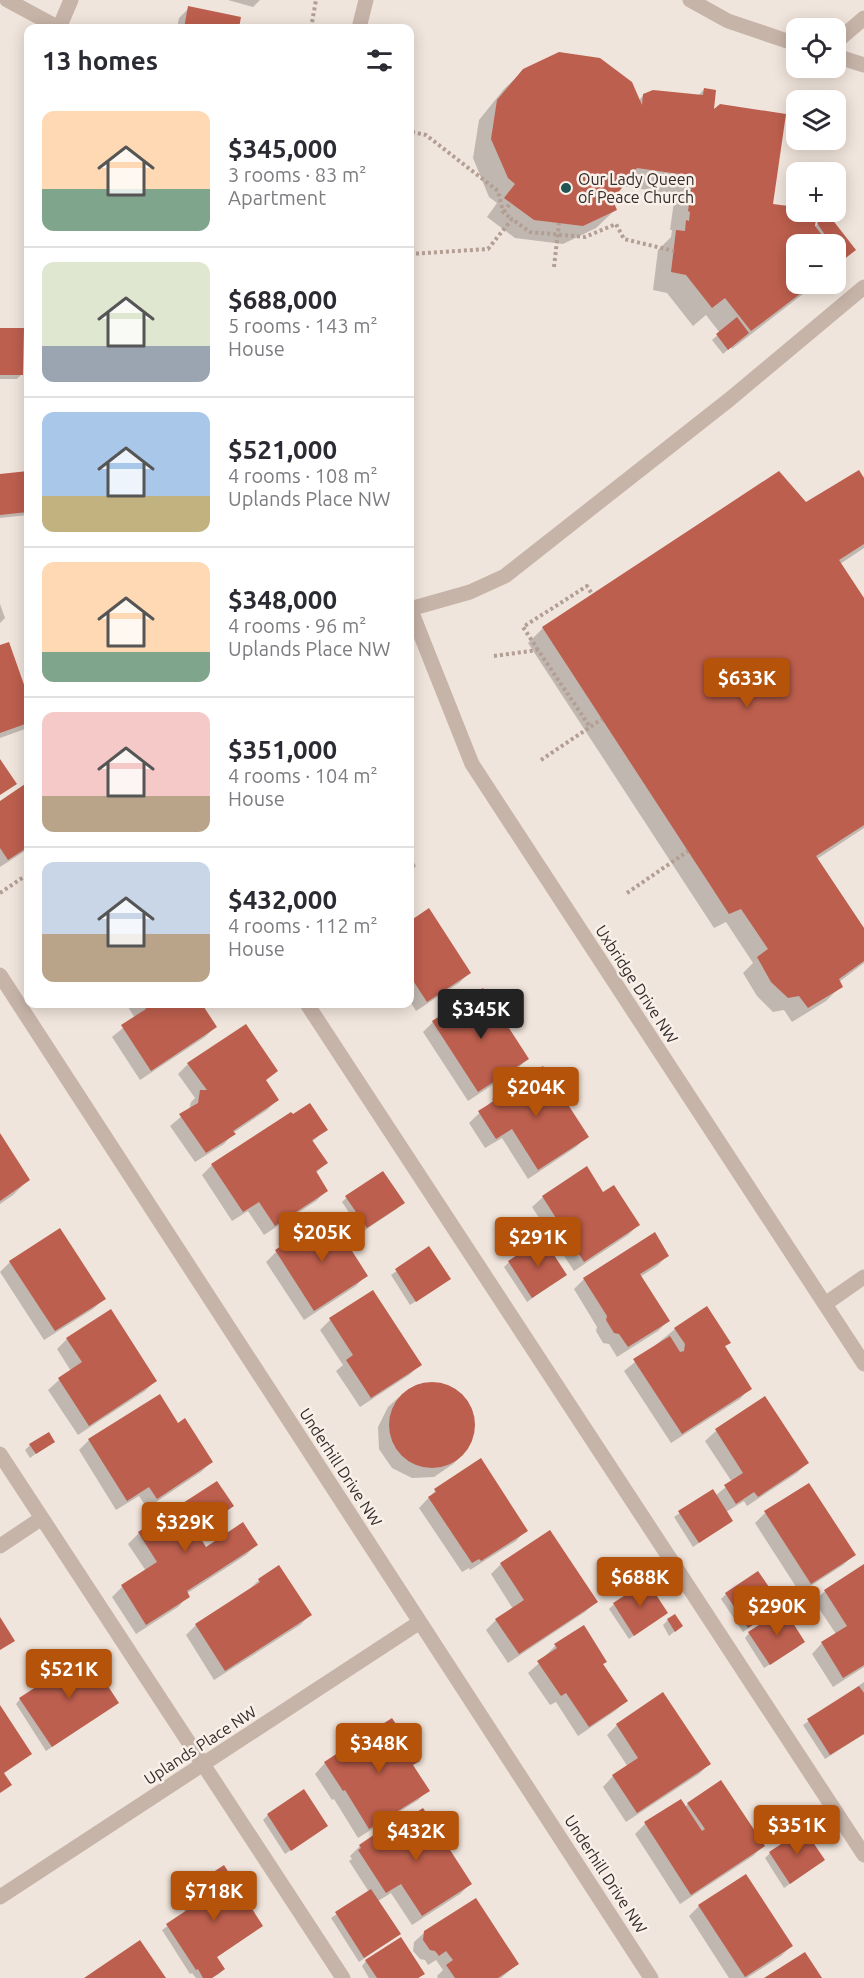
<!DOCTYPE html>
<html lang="en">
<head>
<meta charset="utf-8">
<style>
  body { margin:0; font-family:Ubuntu,sans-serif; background:#f2f2f3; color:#2b2b33; height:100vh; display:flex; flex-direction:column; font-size:22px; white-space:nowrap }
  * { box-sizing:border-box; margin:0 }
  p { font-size:20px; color:#7c7c81 }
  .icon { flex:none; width:33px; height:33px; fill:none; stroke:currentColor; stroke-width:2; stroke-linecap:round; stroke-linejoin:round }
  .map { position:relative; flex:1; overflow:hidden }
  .drawer { position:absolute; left:24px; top:24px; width:390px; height:984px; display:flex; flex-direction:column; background:#fff; border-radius:12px; box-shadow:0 3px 15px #0003 }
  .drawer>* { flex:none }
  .fabs { position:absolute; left:786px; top:18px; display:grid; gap:12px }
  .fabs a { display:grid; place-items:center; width:60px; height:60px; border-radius:12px; background:#fff; box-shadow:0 3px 15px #0003; font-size:30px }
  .price { position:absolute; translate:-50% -51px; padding:0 14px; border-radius:6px; background:#b45309; color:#fff; font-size:20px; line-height:39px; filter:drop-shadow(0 2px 3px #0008) }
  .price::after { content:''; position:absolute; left:50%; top:36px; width:18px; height:14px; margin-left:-9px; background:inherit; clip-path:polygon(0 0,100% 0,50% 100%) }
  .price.selected { background:#222; color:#fff }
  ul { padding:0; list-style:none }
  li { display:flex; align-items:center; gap:18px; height:150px; padding:0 18px }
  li+li { border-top:2px solid #e1e1e2 }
  li span { display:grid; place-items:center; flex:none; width:168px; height:120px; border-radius:12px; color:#555 }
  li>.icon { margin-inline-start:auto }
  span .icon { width:72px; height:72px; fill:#fffc; stroke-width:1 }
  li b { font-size:26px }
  h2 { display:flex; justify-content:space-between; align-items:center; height:72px; padding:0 18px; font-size:26px }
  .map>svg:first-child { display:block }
  .shadow { fill:#0003 }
  .building { fill:#bd5f4e }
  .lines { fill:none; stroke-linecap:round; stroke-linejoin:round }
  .path { stroke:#b39e94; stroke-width:4; stroke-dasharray:3 3; stroke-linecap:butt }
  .lane { stroke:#c7b4a9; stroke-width:15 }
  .street { stroke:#c7b4a9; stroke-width:15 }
  .poi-dot { fill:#215453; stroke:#f8f0e9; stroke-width:2 }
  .labels { text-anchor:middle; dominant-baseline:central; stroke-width:5; stroke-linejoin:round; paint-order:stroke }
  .poi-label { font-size:16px; fill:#352b29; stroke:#f8f0e9; text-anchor:start }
  .street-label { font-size:16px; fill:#352b29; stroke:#f8f0e9 }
</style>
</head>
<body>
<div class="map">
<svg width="864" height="1978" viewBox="0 0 864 1978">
  <rect width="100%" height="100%" fill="#f0e5dc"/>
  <!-- shadow -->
  <path class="shadow" d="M228 0H260L253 7Z
    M189 8 239 18 237 28H177L179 18Z
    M140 26 154 28H137Z
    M524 70 638 101 644 95 698 96 704 89 712 112 771 205 796 209V212H816L813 228 828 216 849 254 836 265V244H796V284H816L732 349 731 347 723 354 712 340 720 333 706 315 693 326 667 293 653 290 658 250 671 237 672 230H670L675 194 621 186 610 199 615 210 596 228 563 244 515 238 487 217 497 203 489 197 473 158 479 120 504 89Z
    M0 329 22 374 17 379H0Z
    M28 472V515L0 518V476Z
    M778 473 806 504 864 480V548L840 564 864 601V828L817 859 864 931V963L839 982 841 986 826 1001 792 1022 784 1010 773 1012 757 996 743 973 753 963 726 922 714 928 528 643 543 628Z
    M0 604 5 618 0 623Z
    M8 644 28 700V726L25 729 0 738V646Z
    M28 784V849L0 867V803Z
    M410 855 416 866 410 873Z
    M429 910 469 973 459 983 416 1011 410 1001V923Z
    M126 1004H200L215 1027 205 1037 140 1080 112 1037 135 1018Z
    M333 1004H343L336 1008Z
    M433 1022 527 1059 517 1069 468 1101 423 1032Z
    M188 1064 276 1070 265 1081 277 1100 267 1110 233 1133 224 1144 195 1162 170 1126 189 1110 191 1102 195 1098 178 1074Z
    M493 1100 587 1137 576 1147 528 1179 502 1138 485 1148 469 1123Z
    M326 1129 312 1142 326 1163 315 1174 326 1191 316 1201 264 1235 248 1211 232 1221 202 1175 212 1165Z
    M0 1136 28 1180 13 1195 0 1204Z
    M586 1168 603 1194 638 1225 628 1235 574 1271 532 1207 543 1197Z
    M346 1198 398 1208 362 1232 342 1202Z
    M328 1217 366 1275 356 1286 304 1320 266 1262 276 1252Z
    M429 1248 444 1283 410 1305 391 1275Z
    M667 1256 657 1266 640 1277 668 1321 658 1331 617 1357 609 1344 603 1343 596 1331 597 1327 574 1289 584 1279Z
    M10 1262 104 1299 93 1309 44 1340 0 1272Z
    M509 1262 565 1275 527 1302 504 1267Z
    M372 1292 420 1365 409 1375 360 1407 336 1371 343 1365 320 1330 330 1320Z
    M675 1329 729 1343 724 1347 750 1388 740 1399 671 1443 624 1371Z
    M67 1339 155 1381 145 1391 78 1435 48 1390 59 1380 71 1371 57 1349Z
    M441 1383 460 1393 473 1412V1434L464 1453 453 1464 434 1477 412 1478 392 1468 379 1449 378 1427 388 1407 399 1397 418 1384Z
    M765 1398 807 1463 797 1473 747 1506 744 1501 726 1512 731 1521 693 1547 674 1517 712 1491 715 1496 732 1482 705 1441 716 1431Z
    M89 1440 211 1462 201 1472 147 1508 139 1496 116 1510 79 1450Z
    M53 1441 30 1458 25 1450 30 1445Z
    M481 1460 526 1530 516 1541 470 1570 469 1568 462 1572 419 1508 435 1491Z
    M217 1483 232 1506 222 1516 196 1533 206 1549 256 1545 246 1555 186 1594 188 1596 178 1607 136 1634 112 1597 122 1587 146 1571 128 1544 139 1533Z
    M765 1513 854 1555 843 1565 800 1593 755 1523Z
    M501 1564 596 1602 585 1612 508 1663 486 1630 496 1620 513 1609 491 1574Z
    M864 1567V1667L833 1687 812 1654 822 1643 836 1634 814 1601 825 1591Z
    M259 1580 310 1615 300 1625 214 1680 186 1635 196 1625 249 1590Z
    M726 1594 780 1606 743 1632 721 1599Z
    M614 1604 666 1613 629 1639 609 1609Z
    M668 1620 681 1626 669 1636 663 1625Z
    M583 1627 602 1665 626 1701 615 1711 578 1736 556 1702 550 1705 528 1673 546 1657 545 1656 555 1646Z
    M749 1633 798 1647 764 1668 745 1638Z
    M864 1682V1734L825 1759 803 1725Z
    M20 1699 117 1703 46 1751 16 1704Z
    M617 1725 709 1764 699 1774 626 1822 603 1787 613 1776 628 1767 607 1735Z
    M418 1760 412 1766 428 1790 418 1800 358 1838 334 1799 332 1800 315 1774 325 1763Z
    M680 1801 685 1807 688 1804 763 1846 753 1856 680 1904 635 1834 645 1824Z
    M268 1815 326 1826 285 1854 263 1820Z
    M380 1838 470 1884 460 1894 412 1925 391 1893 378 1901 399 1934 359 1962 331 1918 369 1892 349 1861 352 1859 350 1856 360 1846Z
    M770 1853 823 1860 784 1888 765 1858Z
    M223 1867 261 1926 216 1958 224 1969 219 1974 212 1978H196L192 1973 190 1974 162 1930 186 1913 184 1910 191 1904 185 1894Z
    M699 1906 791 1946 781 1956 747 1978H729L689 1916Z
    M425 1932 517 1964 501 1978H438L437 1976 443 1970 436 1960 428 1965 425 1960 420 1959 413 1951 414 1942Z
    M366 1961 423 1973 419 1978H369L362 1966Z"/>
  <!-- building -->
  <path class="building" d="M188 6 241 17 239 28H184Z
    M559 52 600 58 632 82 642 105 643 94 653 90 703 95 704 88 716 90 714 109 720 104 786 114 773 204 796 207V212H817L815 226 829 244H796V284H813L751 331 725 298 712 308 686 275 671 272 676 230 685 231 686 220 689 221 690 212 688 211 693 176 637 168 618 193 611 196 617 210 583 226 534 220 504 198 515 184 508 178 491 139 497 100 523 69Z
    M828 214 856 250 843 260 836 250V244H831L817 223Z
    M737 317 749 333 728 350 716 334Z
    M0 328H24L23 375H0Z
    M859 470 864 478V544L839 560 864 598V825L816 856 864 928V961L839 979 843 987 808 1008 799 996 788 998 771 982 757 957 768 949 741 909 729 914 542 627 779 471 806 502Z
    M28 471V512L0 515V474Z
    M9 642 28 696V723L0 733V645Z
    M0 759 17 784 0 795Z
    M28 782V847L8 860 0 848V801Z
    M429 908 471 973 427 1002 410 976V921Z
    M483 988 529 1059 478 1092 432 1021Z
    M142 1004H202L217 1027 151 1071 121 1025 146 1009Z
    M246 1024 278 1071 266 1080 279 1100 233 1131 236 1134 206 1153 179 1114 198 1103 200 1090H207L187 1063Z
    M543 1066 589 1137 538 1170 512 1129 496 1139 478 1111 494 1101 492 1099Z
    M310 1103 328 1130 312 1140 328 1163 316 1171 328 1191 275 1226 259 1202 243 1212 211 1164 291 1112 293 1114Z
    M0 1133 30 1180 0 1201Z
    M587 1166 603 1192 614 1185 640 1225 584 1262 542 1196Z
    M383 1171 405 1203 367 1228 345 1196Z
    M329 1215 368 1276 314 1311 275 1250Z
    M60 1228 106 1299 55 1331 9 1261Z
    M655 1232 669 1256 640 1274 670 1321 628 1347 619 1334 614 1333 606 1320 607 1316 583 1278Z
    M543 1238 567 1275 532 1298 508 1261Z
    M429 1246 451 1279 416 1302 395 1269Z
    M373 1290 422 1365 371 1398 346 1360 353 1355 329 1318Z
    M707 1306 731 1343 725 1346 752 1389 682 1434 633 1359 670 1336 680 1352 684 1351 685 1344 674 1328Z
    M111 1309 157 1381 89 1426 58 1378 82 1362 66 1338Z
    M389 1425a43 43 0 1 1 86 0a43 43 0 1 1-86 0Z
    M160 1394 178 1423 185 1418 213 1462 157 1499 149 1487 127 1501 88 1439Z
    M765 1396 809 1463 758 1497 754 1492 736 1504 724 1485 743 1473 715 1429Z
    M49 1432 55 1442 36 1454 29 1444Z
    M481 1458 528 1531 481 1561 479 1559 472 1563 428 1497 436 1492 434 1489Z
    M217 1481 234 1506 196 1531 206 1547 243 1522 258 1545 187 1591 190 1597 146 1625 121 1585 157 1562 138 1532Z
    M809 1483 856 1555 811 1584 764 1511Z
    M713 1489 733 1521 699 1543 678 1511Z
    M550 1530 598 1602 519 1654 495 1619 524 1600 500 1563Z
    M864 1564V1665L843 1678 821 1642 847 1626 824 1590Z
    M279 1565 312 1615 225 1671 195 1624 260 1582 258 1579Z
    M758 1571 782 1606 748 1628 725 1593Z
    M647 1581 668 1613 634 1636 613 1603Z
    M784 1609 805 1642 770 1665 748 1632Z
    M675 1614 683 1626 675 1632 667 1619Z
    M0 1617 15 1641 0 1650Z
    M584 1625 607 1662 603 1664 628 1701 589 1727 566 1693 561 1696 537 1661 557 1648 554 1644Z
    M87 1654 119 1703 52 1747 19 1698Z
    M859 1686 864 1693V1734L830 1755 807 1719Z
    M663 1692 711 1764 637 1813 612 1775 638 1758 616 1724Z
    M0 1705 32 1754 4 1773 12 1785 0 1793Z
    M392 1718 420 1761 413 1765 430 1791 369 1829 345 1790 343 1791 324 1762Z
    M721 1780 765 1846 691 1895 644 1822 681 1799 702 1831 705 1829 687 1803Z
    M304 1789 328 1826 291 1851 267 1814Z
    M423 1808 472 1884 422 1916 401 1884 386 1893 358 1850 361 1848 359 1845 378 1832 380 1836Z
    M804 1829 825 1860 790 1884 769 1852Z
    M224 1865 263 1926 217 1957 225 1969 212 1978H203L198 1969 196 1970 166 1924 190 1908 188 1904 196 1899 189 1888Z
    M746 1874 793 1946 745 1977 698 1905Z
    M371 1889 401 1934 364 1958 335 1912Z
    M476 1898 519 1964 498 1978H455L446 1965 453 1960 446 1951 439 1956 435 1951 430 1950 423 1940 424 1931Z
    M401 1937 425 1974 418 1978H377L365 1960Z
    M140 1940 166 1978H84Z
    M805 1952 822 1978H764Z"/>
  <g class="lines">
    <!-- path -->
    <path class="path" d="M311 28 316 0
      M412 132 426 135 498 191 503 212 512 219
      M504 212 511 202
      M410 254 488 249 512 219 530 232 585 237 616 224 624 239 674 251
      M554 267 559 223
      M538 650 523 627 587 586 592 594
      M494 656 538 650 590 727
      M541 760 602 719
      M0 893 28 874
      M627 893 688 851"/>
    <!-- lane -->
    <path class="lane" d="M7 0 59 28
      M690 0 728 21 796 44
      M59 28 71 0
      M836 42 864 18
      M836 56 864 65
      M410 609 470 592 505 576 730 399 864 287
      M307 1004 864 1855
      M0 1454 343 1978
      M0 1546 42 1518"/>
    <!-- street -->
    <path class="street" d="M359 28 366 0
      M410 608 472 764 864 1364
      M0 975 651 1978
      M825 1304 864 1277
      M0 1897 420 1622"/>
  </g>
  <!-- markers -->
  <circle class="poi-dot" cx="566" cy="188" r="6"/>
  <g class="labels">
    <!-- poi labels -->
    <g class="poi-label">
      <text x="578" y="179">Our Lady Queen<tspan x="578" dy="18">of Peace Church</tspan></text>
    </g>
    <!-- street labels -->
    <g class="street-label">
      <text transform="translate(637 984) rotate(57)">Uxbridge Drive NW</text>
      <text transform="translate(341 1467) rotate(57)">Underhill Drive NW</text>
      <text transform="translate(200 1745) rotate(-33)">Uplands Place NW</text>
      <text transform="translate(606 1874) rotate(57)">Underhill Drive NW</text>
    </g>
  </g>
</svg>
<div class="fabs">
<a><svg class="icon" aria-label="locate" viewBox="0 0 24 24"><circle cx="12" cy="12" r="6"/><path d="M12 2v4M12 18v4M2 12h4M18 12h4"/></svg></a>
<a><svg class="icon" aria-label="layers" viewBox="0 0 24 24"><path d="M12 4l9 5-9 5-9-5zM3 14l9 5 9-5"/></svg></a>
<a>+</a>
<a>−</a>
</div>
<b class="price" style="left:747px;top:709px">$633K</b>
<b class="price selected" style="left:481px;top:1040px">$345K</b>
<b class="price" style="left:536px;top:1118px">$204K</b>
<b class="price" style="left:322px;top:1263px">$205K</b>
<b class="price" style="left:538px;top:1268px">$291K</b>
<b class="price" style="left:185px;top:1553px">$329K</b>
<b class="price" style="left:640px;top:1608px">$688K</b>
<b class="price" style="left:777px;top:1637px">$290K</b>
<b class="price" style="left:69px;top:1700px">$521K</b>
<b class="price" style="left:379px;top:1774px">$348K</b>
<b class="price" style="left:797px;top:1856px">$351K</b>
<b class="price" style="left:416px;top:1862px">$432K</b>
<b class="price" style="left:214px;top:1922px">$718K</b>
<section class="drawer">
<h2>13 homes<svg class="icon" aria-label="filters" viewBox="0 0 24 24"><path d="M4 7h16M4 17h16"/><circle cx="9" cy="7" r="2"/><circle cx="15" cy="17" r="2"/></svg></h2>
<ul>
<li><span style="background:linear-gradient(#ffd9b3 65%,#7fa58c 0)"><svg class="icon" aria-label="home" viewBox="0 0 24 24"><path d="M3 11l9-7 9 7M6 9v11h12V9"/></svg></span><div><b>$345,000</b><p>3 rooms · 83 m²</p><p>Apartment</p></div></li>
<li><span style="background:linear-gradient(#dfe7d0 70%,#9aa5b1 0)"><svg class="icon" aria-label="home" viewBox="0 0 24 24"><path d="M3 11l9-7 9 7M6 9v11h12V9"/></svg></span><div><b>$688,000</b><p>5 rooms · 143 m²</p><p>House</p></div></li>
<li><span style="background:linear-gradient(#a9c7e8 70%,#c2b280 0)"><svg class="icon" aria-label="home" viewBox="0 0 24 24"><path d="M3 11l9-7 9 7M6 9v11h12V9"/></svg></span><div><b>$521,000</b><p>4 rooms · 108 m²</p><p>Uplands Place NW</p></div></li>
<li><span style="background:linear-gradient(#ffd9b3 75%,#7fa58c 0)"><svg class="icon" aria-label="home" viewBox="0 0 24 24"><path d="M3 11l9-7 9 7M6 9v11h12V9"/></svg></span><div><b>$348,000</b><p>4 rooms · 96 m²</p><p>Uplands Place NW</p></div></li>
<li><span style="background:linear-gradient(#f6c9c9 70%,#b9a48a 0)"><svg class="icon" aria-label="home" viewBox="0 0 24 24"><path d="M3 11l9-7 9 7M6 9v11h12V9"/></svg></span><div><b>$351,000</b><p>4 rooms · 104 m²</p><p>House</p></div></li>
<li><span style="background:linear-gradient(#c9d6e8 60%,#b9a48a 0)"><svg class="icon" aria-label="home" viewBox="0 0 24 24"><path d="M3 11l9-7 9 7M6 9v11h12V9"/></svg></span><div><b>$432,000</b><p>4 rooms · 112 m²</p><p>House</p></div></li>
</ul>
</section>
</div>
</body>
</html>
